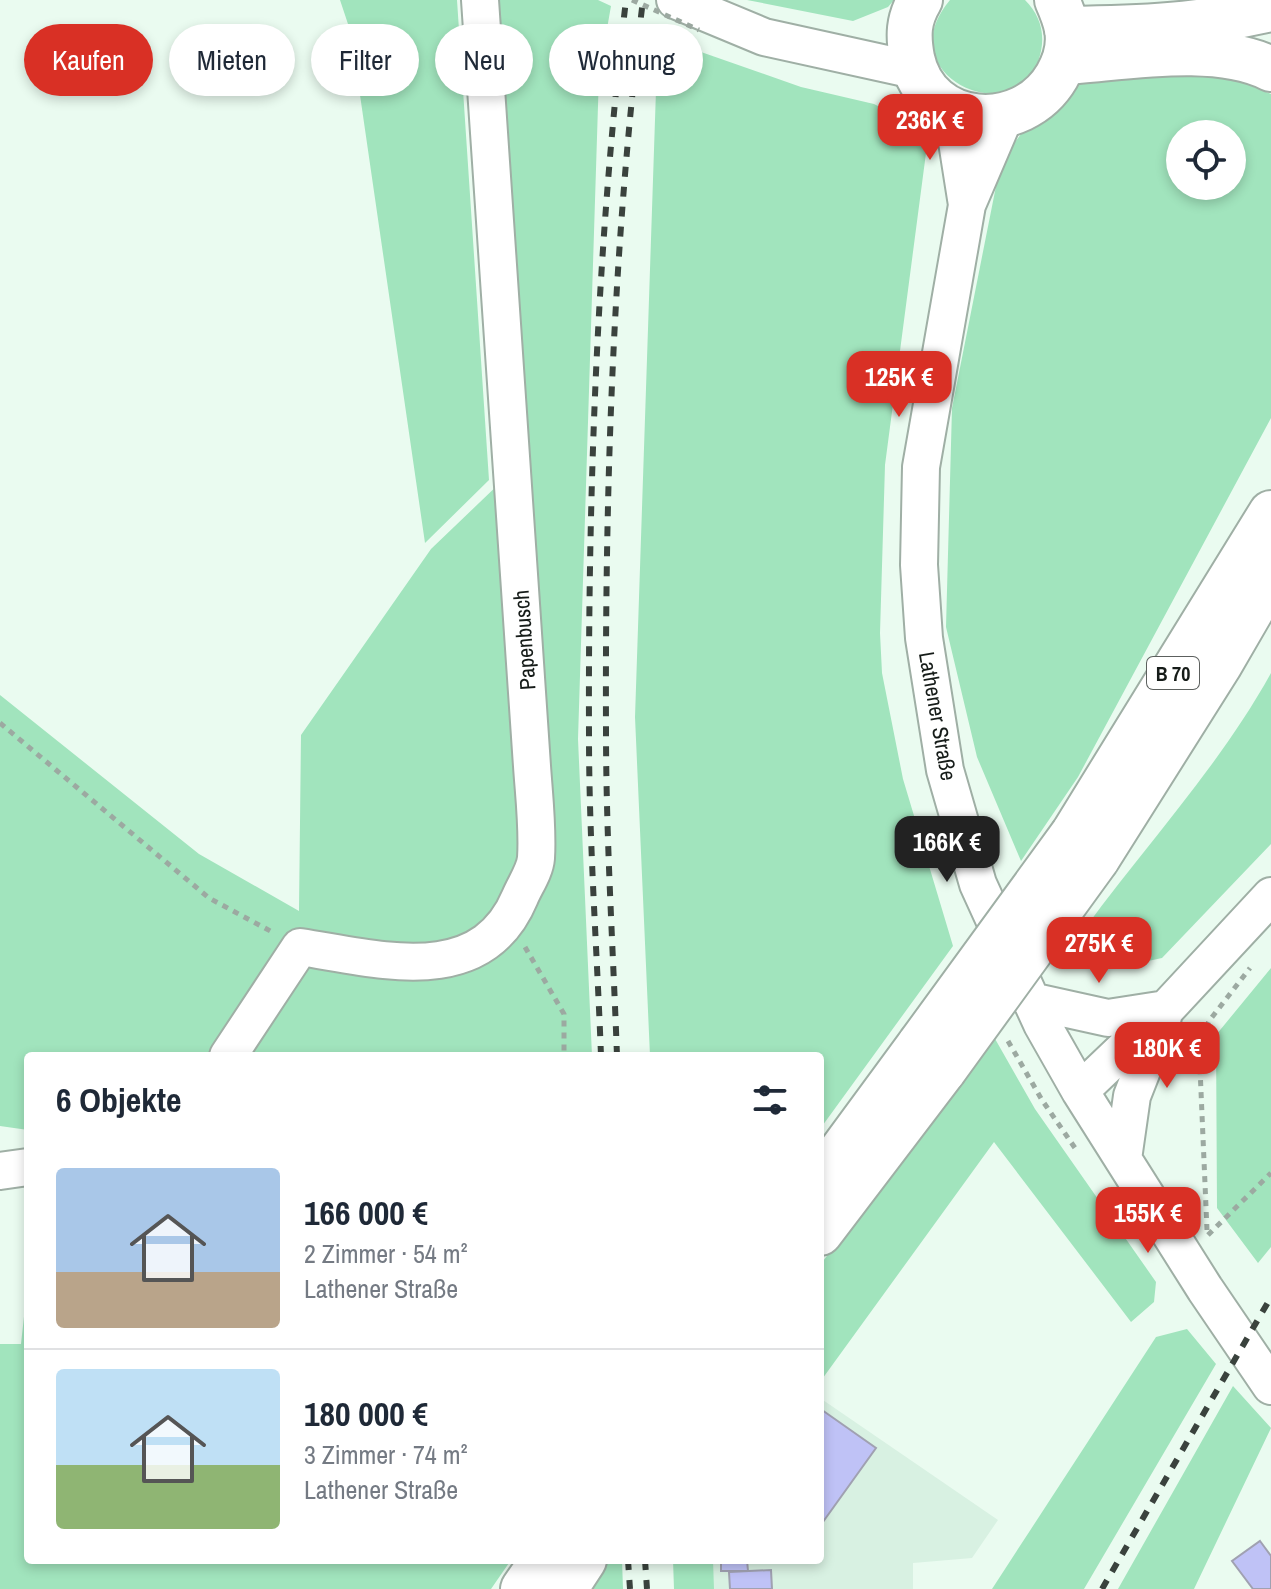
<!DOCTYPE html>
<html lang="de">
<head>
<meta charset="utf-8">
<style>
  body { margin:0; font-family:"Archivo Narrow",sans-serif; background:#f2f2f3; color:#1f2937; height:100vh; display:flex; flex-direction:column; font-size:30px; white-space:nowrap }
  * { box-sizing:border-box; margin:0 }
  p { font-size:26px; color:#747a83 }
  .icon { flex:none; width:44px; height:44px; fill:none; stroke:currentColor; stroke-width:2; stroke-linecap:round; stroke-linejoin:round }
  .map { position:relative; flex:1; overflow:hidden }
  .side { position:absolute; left:24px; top:1052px; width:800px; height:512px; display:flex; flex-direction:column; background:#fff; border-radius:8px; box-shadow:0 4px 12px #0003 }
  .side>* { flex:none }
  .top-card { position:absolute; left:24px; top:24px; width:800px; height:72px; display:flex; gap:16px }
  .controls { position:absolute; left:1166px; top:120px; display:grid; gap:16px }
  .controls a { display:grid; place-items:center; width:80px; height:80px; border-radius:50%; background:#fff; box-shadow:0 4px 12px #0003; font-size:40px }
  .price { position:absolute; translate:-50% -68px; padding:0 18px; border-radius:16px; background:#d93025; color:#fff; font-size:26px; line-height:52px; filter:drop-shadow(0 2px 4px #0008) }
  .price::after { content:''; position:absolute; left:50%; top:48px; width:24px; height:18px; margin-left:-12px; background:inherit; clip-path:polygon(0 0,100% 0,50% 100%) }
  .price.on { background:#222; color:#fff }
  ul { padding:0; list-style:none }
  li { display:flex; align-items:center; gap:24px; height:200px; padding:0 32px }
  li+li { border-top:2px solid #e0e1e3 }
  li span { display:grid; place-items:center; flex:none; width:224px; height:160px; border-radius:8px; color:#555 }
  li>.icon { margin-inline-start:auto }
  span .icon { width:96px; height:96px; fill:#fffc; stroke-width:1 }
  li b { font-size:34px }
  h2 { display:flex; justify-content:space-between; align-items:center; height:96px; padding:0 32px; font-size:34px }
  .chip { padding:0 28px; border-radius:36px; background:#fff; box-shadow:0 4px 12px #0003; font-size:28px; line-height:72px }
  .chip.on { background:#d93025; color:#fff }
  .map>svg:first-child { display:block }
  .built { fill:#d8f1e2 }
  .green { fill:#a1e4bd; fill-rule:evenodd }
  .building { fill:#bfc2f6; stroke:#a0a1b1; stroke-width:2 }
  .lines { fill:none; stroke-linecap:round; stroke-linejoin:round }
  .minor-casing { stroke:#9fafa5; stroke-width:40 }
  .major-casing { stroke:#9fafa5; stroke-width:48 }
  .highway-casing { stroke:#9fafa5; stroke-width:48 }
  .path { stroke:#9ca9a1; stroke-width:5; stroke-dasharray:6 6; stroke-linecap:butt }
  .minor { stroke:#fff; stroke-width:36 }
  .major { stroke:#fff; stroke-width:44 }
  .highway { stroke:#fff; stroke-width:44 }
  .rail { stroke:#3a423d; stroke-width:6; stroke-dasharray:10 10; stroke-linecap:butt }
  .highway-bridge-casing { stroke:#9fafa5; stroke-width:48; stroke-linecap:butt }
  .path-bridge { stroke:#9ca9a1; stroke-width:5; stroke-dasharray:6 6; stroke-linecap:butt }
  .highway-bridge { stroke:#fff; stroke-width:44 }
  .labels { text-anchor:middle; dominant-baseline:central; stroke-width:8; stroke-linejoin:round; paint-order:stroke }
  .shield { fill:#fff; stroke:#5c605e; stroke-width:2 }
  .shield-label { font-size:20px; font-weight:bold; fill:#161c19 }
  .street-label { font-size:22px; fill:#161c19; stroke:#fff }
</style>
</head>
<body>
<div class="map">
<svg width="1271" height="1589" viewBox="0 0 1271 1589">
  <rect width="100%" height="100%" fill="#eafbf0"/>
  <!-- built -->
  <path class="built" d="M820 1398 998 1520 972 1558 913 1563V1589H713L712 1560H820Z"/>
  <!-- green -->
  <path class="green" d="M340 0H457L489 480 425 543 351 33Z
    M491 0H598L611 6 599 74 578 739 592 1056H28V1130L0 1126V695L199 854 299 911 301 735 431 549 526 458 517 260Z
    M747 0H894L888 7 853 21Z
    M950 0H1025C1039 14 1045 31 1041 51 1024 137 884 78 950 0Z
    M661 38 801 87 874 104 900 117 920 138 926 153 885 465 880 633 882 673 903 779 953 946 820 1129V1056H650L635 717 656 90Z
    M1213 70 1271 94V418L1078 777 1021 861 977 757 946 627 952 408 1001 161 1021 134 1050 117 1072 87 1105 71ZM1180 134H1232V186H1180Z
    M1271 673V844L1162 958 1116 968 1066 955C1132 859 1214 776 1271 673Z
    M1271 968V1247L1258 1263 1217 1208 1216 1035Z
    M994 1037 1035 1109 1156 1282 1154 1302 1131 1322 994 1142 820 1382V1265Z
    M28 1280V1560H511L491 1589H0V1344H21Z
    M1187 1329 1216 1364 1084 1589H992L1156 1337Z
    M1233 1386 1271 1428 1194 1589H1118Z
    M607 1560H622L623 1589H588Z
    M673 1560H713L714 1589H674Z"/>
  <!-- building -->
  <path class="building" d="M822 1410 876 1448 820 1526V1413Z
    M1260 1541 1271 1556V1589H1253L1232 1561Z
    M721 1560H747L748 1571H721Z
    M771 1570 772 1589H730L729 1572Z"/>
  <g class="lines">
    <defs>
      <path id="minor" d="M675 0 764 37 914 70
        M952 110 967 205
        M1005 116 967 205 921 467 919 565 924 638 945 770 978 884 1042 1024 1080 1091 1205 1289 1271 1386
        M1031 1001 1108 1018 1166 1009
        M228 1056 300 947C379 959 481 990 520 897 525 885 535 871 536 858 538 828 534 796 532 766L480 0
        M1080 1091 1166 1009 1271 896
        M1123 1159 1132 1096 1163 1017
        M0 1171 28 1167"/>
      <path id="major" d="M920 0C908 20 908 36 912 58 927 130 1022 136 1057 76 1065 62 1070 46 1067 29 1065 19 1061 9 1057 0"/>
      <path id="highway" d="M1067 29C1142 28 1197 26 1271 9
        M1064 62C1126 58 1215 41 1271 69
        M1073 834 1271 513
        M1097 859 1220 664 1271 576
        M820 1180 920 1044
        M820 1233 944 1070
        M523 1589 543 1560
        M565 1589 584 1560"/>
    </defs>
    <!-- minor casing -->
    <use href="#minor" class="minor-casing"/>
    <!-- major casing -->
    <use href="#major" class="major-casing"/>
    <!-- highway casing -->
    <use href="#highway" class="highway-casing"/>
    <!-- path -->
    <path class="path" d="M0 723 209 898 274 933
      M525 947 564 1014V1056
      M1008 1041 1042 1100 1075 1148
      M1207 1230 1199 1045 1209 1021 1250 968
      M1208 1235 1271 1173"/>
    <!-- minor -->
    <use href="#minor" class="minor"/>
    <!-- major -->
    <use href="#major" class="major"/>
    <!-- highway -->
    <use href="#highway" class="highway"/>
    <!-- rail -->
    <path class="rail" d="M601 1056C597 949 589 842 589 736 588 490 597 244 626 0
      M617 1056C613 947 606 838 606 730 605 486 613 242 643 0
      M628 1560 630 1589
      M645 1560 647 1589
      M1102 1589 1271 1297"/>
    <defs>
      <path id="highway-bridge" d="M920 1044 1073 834
        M944 1070 1097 859"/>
    </defs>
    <!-- highway-bridge casing -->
    <use href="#highway-bridge" class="highway-bridge-casing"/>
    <!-- path-bridge -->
    <path class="path-bridge" d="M632 0 699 30"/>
    <!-- highway-bridge -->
    <use href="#highway-bridge" class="highway-bridge"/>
  </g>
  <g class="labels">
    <!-- shield labels -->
    <rect class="shield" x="1147" y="657" width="52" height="32" rx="6"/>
    <g class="shield-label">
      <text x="1173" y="673">B 70</text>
    </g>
    <!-- street labels -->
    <g class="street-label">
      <text transform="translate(524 640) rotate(-94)">Papenbusch</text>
      <text transform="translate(938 716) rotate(80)">Lathener Straße</text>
    </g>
  </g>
</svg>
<div class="controls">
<a><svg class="icon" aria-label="locate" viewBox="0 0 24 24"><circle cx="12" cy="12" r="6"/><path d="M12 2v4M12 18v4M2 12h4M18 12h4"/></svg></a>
</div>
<b class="price" style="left:930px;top:162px">236K €</b>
<b class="price" style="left:899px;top:419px">125K €</b>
<b class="price on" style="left:947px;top:884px">166K €</b>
<b class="price" style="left:1099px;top:985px">275K €</b>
<b class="price" style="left:1167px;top:1090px">180K €</b>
<b class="price" style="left:1148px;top:1255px">155K €</b>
<div class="top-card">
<a class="chip on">Kaufen</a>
<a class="chip">Mieten</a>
<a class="chip">Filter</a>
<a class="chip">Neu</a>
<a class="chip">Wohnung</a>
</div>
<section class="side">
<h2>6 Objekte<svg class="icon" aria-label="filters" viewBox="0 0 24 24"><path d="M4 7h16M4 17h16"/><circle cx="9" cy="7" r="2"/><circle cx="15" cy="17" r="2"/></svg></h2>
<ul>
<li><span style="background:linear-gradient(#a9c7e8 65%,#b9a48a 0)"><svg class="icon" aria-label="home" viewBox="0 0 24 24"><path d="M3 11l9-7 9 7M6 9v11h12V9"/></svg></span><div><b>166 000 €</b><p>2 Zimmer · 54 m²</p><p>Lathener Straße</p></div></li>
<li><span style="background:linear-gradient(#bfe0f5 60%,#8fb573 0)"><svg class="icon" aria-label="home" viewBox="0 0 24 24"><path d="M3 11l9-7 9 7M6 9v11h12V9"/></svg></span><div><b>180 000 €</b><p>3 Zimmer · 74 m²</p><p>Lathener Straße</p></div></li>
</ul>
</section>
</div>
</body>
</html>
